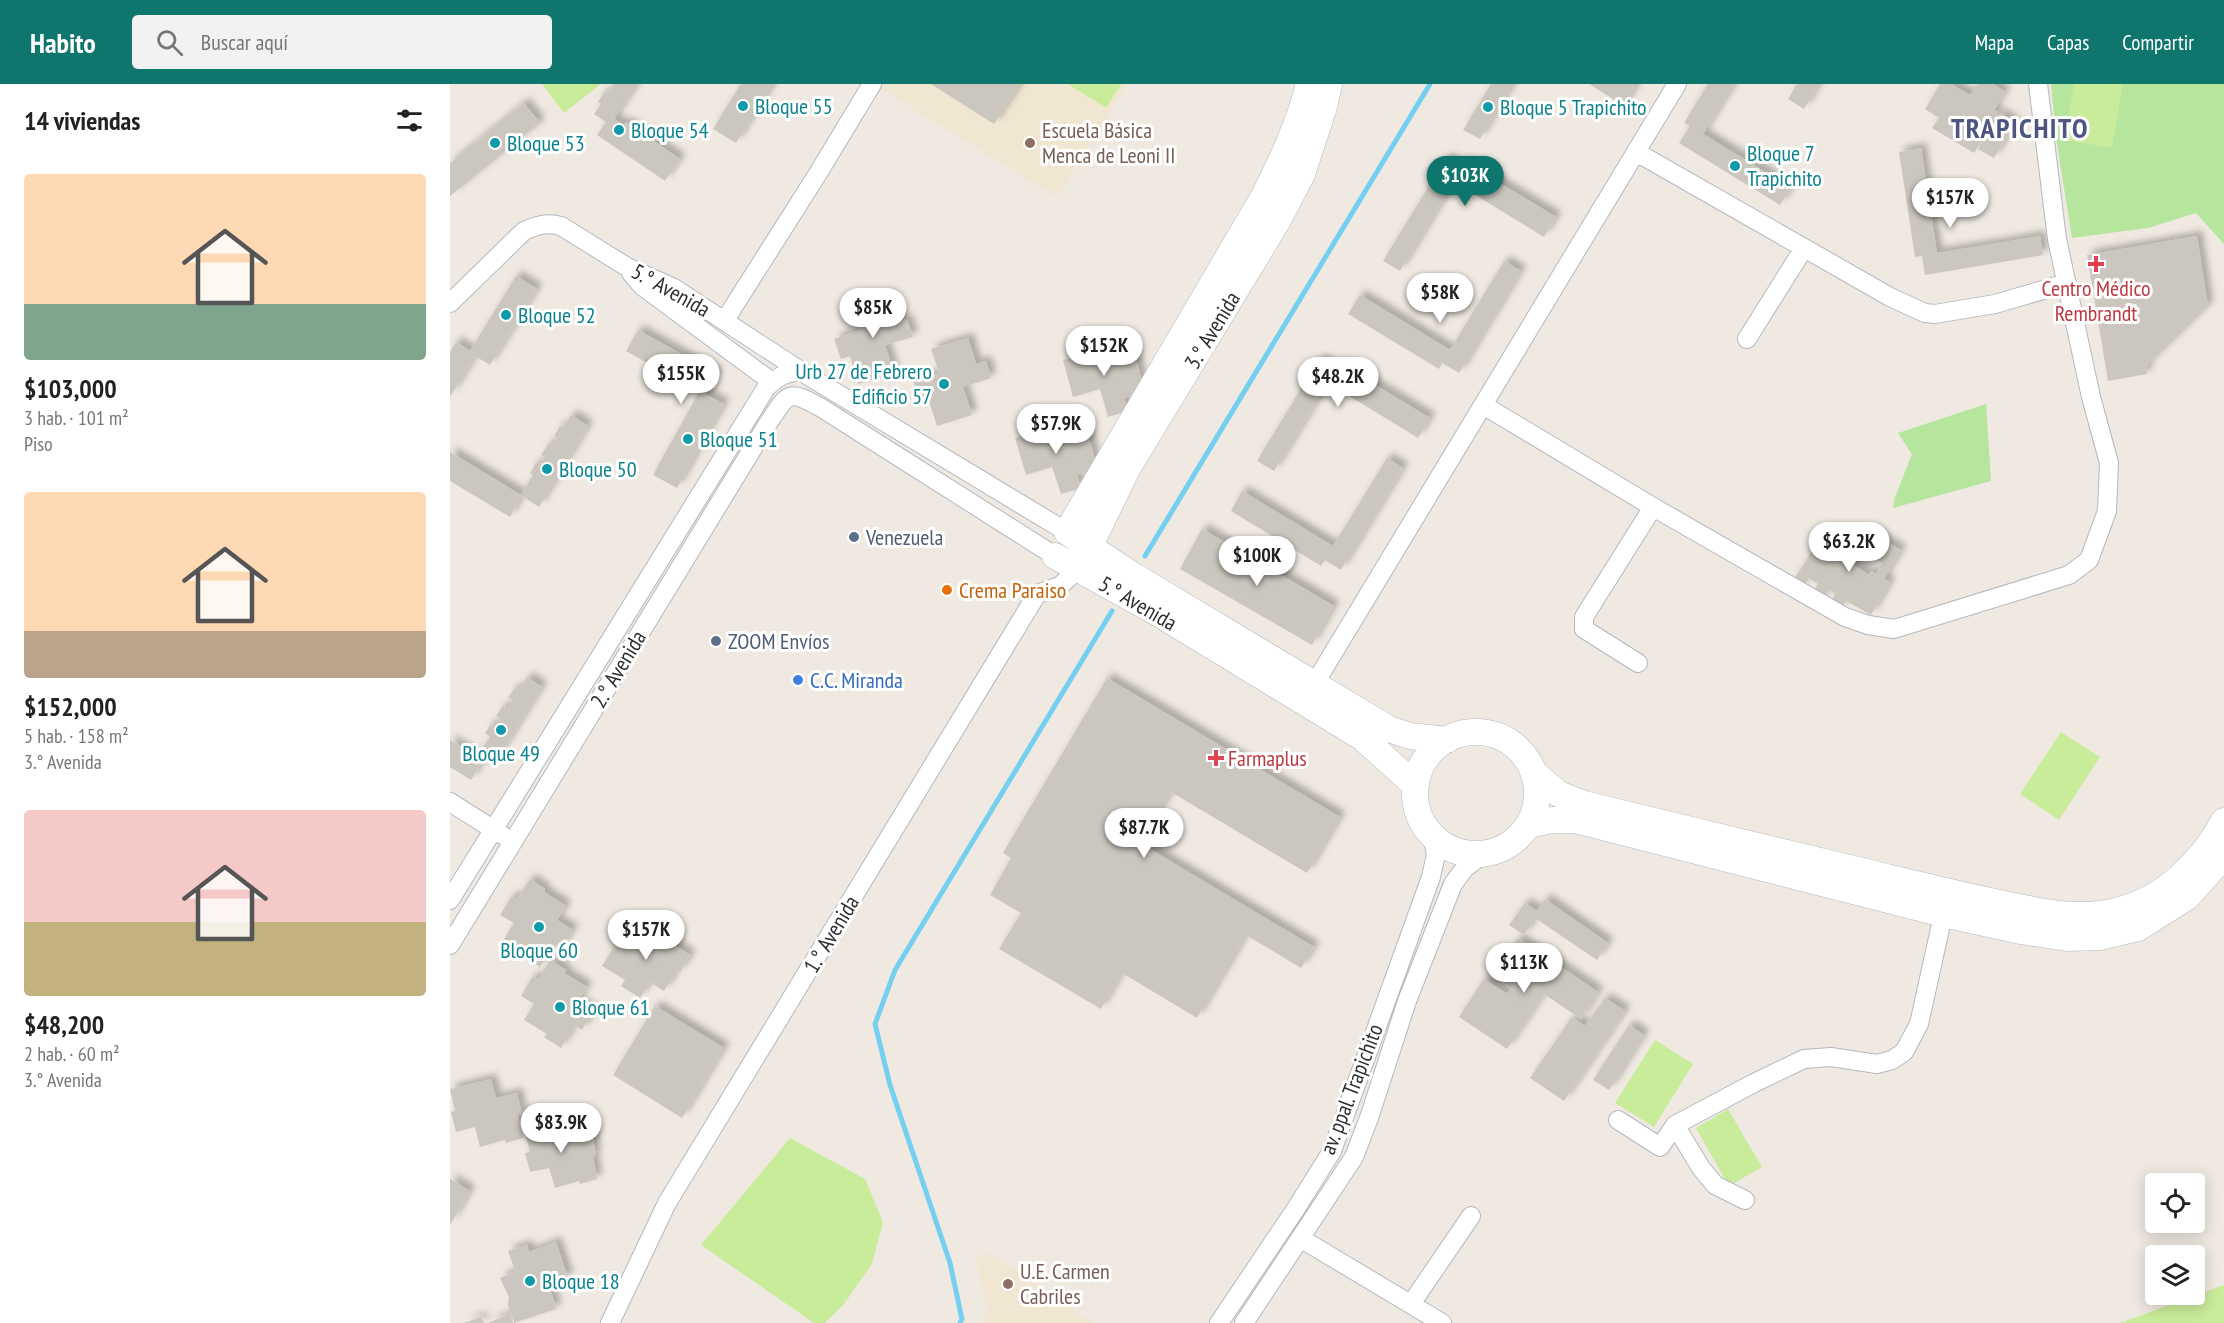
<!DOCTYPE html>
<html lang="es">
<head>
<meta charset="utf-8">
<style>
  body { margin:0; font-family:"PT Sans Narrow",sans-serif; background:#f2f2f2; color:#222; height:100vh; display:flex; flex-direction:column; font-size:22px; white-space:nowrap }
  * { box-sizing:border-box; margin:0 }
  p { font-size:20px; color:#767676 }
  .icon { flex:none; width:33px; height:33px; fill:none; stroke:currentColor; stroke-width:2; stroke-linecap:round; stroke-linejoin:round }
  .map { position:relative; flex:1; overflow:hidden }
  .panel { display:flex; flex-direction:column; background:#fff; width:450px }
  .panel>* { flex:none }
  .buttons { position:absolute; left:1695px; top:1089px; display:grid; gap:12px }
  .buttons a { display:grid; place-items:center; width:60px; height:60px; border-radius:6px; background:#fff; box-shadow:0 3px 15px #0003; font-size:30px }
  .price { position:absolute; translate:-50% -51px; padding:0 14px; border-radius:21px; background:#fff; color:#222; font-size:20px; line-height:39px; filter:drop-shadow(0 2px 3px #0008) }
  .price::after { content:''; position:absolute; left:50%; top:36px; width:18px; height:14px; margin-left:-9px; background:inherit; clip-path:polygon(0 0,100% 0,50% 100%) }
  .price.selected { background:#0f766e; color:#fff }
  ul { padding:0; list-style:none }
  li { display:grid; align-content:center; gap:12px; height:318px; padding:0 24px }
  li span { display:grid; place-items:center; height:186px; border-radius:6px; color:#555 }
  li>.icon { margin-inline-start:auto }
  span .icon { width:108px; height:108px; fill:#fffc; stroke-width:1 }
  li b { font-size:26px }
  h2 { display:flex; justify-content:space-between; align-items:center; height:72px; padding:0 24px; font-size:26px }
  header { display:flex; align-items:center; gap:36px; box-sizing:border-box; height:84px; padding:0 30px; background:#0f766e; color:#fff }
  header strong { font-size:28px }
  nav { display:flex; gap:33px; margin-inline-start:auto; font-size:21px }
  .search { width:420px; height:54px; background:#f2f2f2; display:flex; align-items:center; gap:15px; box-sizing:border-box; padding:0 21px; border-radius:6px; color:#767676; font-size:22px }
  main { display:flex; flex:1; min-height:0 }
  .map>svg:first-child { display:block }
  .education { fill:#f0e6d1 }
  .green { fill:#b6e59e }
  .pitch { fill:#c9ec9a }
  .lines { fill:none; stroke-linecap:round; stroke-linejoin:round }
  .stream { stroke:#75cff0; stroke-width:5 }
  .building { fill:#cbc7bf; filter:url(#shadow) }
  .street-casing { stroke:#b4b7c1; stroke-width:20 }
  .secondary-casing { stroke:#b4b7c1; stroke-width:27 }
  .street { stroke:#fff; stroke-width:18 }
  .secondary { stroke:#fff; stroke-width:26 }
  .culture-dot { fill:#0f9aa8; stroke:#fff; stroke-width:2 }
  .education-dot { fill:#8d6e63; stroke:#fff; stroke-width:2 }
  .health-dot { fill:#e0444e; stroke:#fff; stroke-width:2 }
  .service-dot { fill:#5c6f8a; stroke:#fff; stroke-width:2 }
  .food-dot { fill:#e8710a; stroke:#fff; stroke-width:2 }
  .shop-dot { fill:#3f7fe0; stroke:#fff; stroke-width:2 }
  .labels { text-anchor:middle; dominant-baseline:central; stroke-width:6; stroke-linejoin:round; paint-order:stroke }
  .culture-label { font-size:22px; fill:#0d838f; stroke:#fff; text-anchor:start }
  .education-label { font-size:22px; fill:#785e54; stroke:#fff; text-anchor:start }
  .health-label { font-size:22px; fill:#be3a42; stroke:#fff }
  .street-label { font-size:22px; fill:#2e2e2e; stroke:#fff }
  .service-label { font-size:22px; fill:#4e5e75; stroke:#fff; text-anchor:start }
  .food-label { font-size:22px; fill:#c56008; stroke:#fff; text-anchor:start }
  .shop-label { font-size:22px; fill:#366cbe; stroke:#fff; text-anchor:start }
  .district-label { font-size:28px; font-weight:bold; letter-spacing:1.5px; fill:#4d5680; stroke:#fff }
</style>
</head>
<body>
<header>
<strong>Habito</strong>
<div class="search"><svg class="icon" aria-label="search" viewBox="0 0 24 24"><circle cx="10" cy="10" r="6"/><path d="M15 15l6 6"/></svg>Buscar aquí</div>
<nav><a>Mapa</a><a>Capas</a><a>Compartir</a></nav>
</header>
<main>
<section class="panel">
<h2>14 viviendas<svg class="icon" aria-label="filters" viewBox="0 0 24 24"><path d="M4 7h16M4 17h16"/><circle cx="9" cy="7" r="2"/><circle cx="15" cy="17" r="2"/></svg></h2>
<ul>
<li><span style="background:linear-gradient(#ffd9b3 70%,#7fa58c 0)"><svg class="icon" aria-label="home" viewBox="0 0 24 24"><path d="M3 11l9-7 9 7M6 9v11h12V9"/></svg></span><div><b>$103,000</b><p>3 hab. · 101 m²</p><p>Piso</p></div></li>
<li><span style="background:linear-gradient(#ffd9b3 75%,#b9a48a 0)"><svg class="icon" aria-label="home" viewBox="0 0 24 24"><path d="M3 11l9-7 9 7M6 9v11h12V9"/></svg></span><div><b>$152,000</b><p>5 hab. · 158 m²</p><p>3.° Avenida</p></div></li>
<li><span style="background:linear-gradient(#f6c9c9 60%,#c2b280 0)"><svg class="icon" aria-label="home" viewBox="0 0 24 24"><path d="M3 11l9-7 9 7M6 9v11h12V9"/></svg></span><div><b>$48,200</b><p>2 hab. · 60 m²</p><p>3.° Avenida</p></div></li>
</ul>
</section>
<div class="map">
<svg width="1774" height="1239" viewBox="0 0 1774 1239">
  <defs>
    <filter id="shadow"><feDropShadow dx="5.5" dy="-5.5" stdDeviation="3" flood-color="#0004"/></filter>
  </defs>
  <rect width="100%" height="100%" fill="#efe9e1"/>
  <!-- education -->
  <path class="education" d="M434 0H677L607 113 431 5Z
    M539 1169 642 1239H533L537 1224 526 1176Z"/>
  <!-- green -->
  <path class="green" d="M1601 0H1774V160L1746 129 1698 144 1622 154 1606 54Z
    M1536 320 1541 397 1443 424 1444 416 1462 370 1448 349Z"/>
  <!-- pitch -->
  <path class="pitch" d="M92 0H151L114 29Z
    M618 0H671L656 24Z
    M1624 0H1673L1662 64 1615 56Z
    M1611 648 1650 673 1609 736 1570 710Z
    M1205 956 1243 980 1204 1043 1165 1019Z
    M1278 1025 1312 1083 1279 1102 1246 1044Z
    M340 1054 415 1095 433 1138 422 1180 394 1220 375 1239H364L251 1161Z
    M1774 1201V1239H1670Z"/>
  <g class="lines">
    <!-- stream -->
    <path class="stream" d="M695 472 980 0
      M510 1239 512 1235 500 1179 440 1001 425 940 445 886 662 527"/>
  </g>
  <!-- building -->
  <path class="building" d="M164 0H187L164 35 174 41 176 38 230 75 215 97 147 51 156 38 144 30 151 20 148 18 154 8 157 10Z
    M291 0H323L286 59 263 45Z
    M481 0H570L544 40Z
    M1041 0H1063L1030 55 1013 46Z
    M1139 0H1182L1186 2 1174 22Z
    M1258 0H1284L1253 50 1341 104 1330 121 1229 59 1240 42 1234 39Z
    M1347 0H1369L1354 25 1338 15Z
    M1490 0H1501L1520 11 1528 0H1543L1555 8 1544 26 1548 28 1524 69 1482 44 1489 34 1475 25Z
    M74 19 90 39 0 112V79Z
    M1550 29 1565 39 1544 74 1528 65Z
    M1471 64 1487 169 1590 152 1593 171 1475 191 1472 172 1465 173 1449 68Z
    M996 74 1012 84 1015 78 1106 133 1094 153 1004 98 950 187 933 177Z
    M1747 152 1758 222 1696 283 1697 290 1658 297 1637 171Z
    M1054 177 1071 187 1009 289 992 279 989 285 898 230 910 211 1000 266Z
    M66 192 87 205 40 281 25 272 0 313V268L6 258 20 267Z
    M439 211 448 238 457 235 463 253 435 261 444 289 408 300 400 272 391 275 384 255 410 246 403 223Z
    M188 246 267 290 255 310 274 320 227 404 203 391 249 308 176 267Z
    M518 254 526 280 536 277 541 294 513 303 522 331 487 342 478 314 469 317 463 296 489 289 481 265Z
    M658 255 666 281 686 275 695 308 674 314 678 327 658 333 650 305 623 313 613 276 638 269 636 261Z
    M869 275 886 285 889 279 980 334 968 354 878 299 824 387 807 377Z
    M121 331 138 342 89 423 72 412 60 433 0 397V368L71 411 83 391 80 389 86 379 89 381 95 373 91 371 99 359 102 361 107 354 104 352 110 342 113 344Z
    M605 332 614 359 638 352 648 385 627 391 631 404 611 410 602 383 576 391 565 354 590 346 588 337Z
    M937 374 953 384 891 486 875 476 871 482 781 427 792 407 883 462Z
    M752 445 884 522 862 561 730 485Z
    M1419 448 1451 466 1434 495 1440 498 1421 531 1396 517 1391 525 1380 519 1385 510 1379 506 1373 516 1362 509 1368 500 1359 494 1353 503 1343 497 1371 453 1407 475 1403 481 1419 491 1421 487 1426 490 1432 479 1409 466Z
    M77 593 92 603 43 681 34 675 21 696 0 683V656L27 673 40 653 35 649 41 640 45 643 50 635 46 632 53 622 57 625 63 616 58 613 65 604 69 606Z
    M657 594 890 733 857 789 721 708 690 759 864 863 851 884 796 851 747 934 672 889 651 925 549 865 571 829 540 811 561 774 553 769Z
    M80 795 95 805 94 808 116 822 107 836 123 846 111 865 104 860 90 883 73 873 76 869 54 855 64 839 50 831 62 812 67 815Z
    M1095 815 1158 859 1147 876 1085 834 1074 851 1059 841 1075 819 1087 827Z
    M204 842 224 853 221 859 240 871 231 887 228 885 214 907 200 898 190 914 171 902 175 896 152 882 163 865 166 867 180 845 196 855Z
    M1068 854 1148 908 1131 935 1094 910 1057 965 1009 933 1034 895 1057 910 1061 904 1043 892Z
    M100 876 116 886 114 889 137 903 128 917 144 927 132 946 125 941 111 964 94 953 97 950 74 936 84 920 71 912 83 892 88 896Z
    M1155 914 1175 927 1114 1017 1080 994 1122 933 1135 942Z
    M205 922 274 964 232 1034 163 991Z
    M1179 941 1194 951 1159 1006 1143 996Z
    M41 995 46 1014 67 1009 72 1030 68 1031 73 1054 56 1059 55 1056 30 1063 25 1043 6 1048 1 1028 5 1027 0 1005Z
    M115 1036 120 1055 142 1050 146 1071 143 1072 147 1095 130 1100 129 1097 105 1104 99 1084 80 1088 75 1069 80 1068 74 1046Z
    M0 1095 20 1107 0 1141Z
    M106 1158 118 1194 99 1200 106 1225 64 1239 58 1221 59 1213 50 1194 65 1187 58 1167 77 1161 79 1168Z
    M60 1230 63 1239H38Z
    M31 1233 34 1239H14Z"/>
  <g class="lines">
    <defs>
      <path id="street" d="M1186 68 1440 213 1475 229 1485 230 1545 220 1617 199
        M181 189 192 202 322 298
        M0 219 74 147C88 141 97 138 111 142L177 183 224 204 360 293 617 448
        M275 236 367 91 422 0
        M1297 255 1354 164
        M1033 321 1203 423 1395 533 1418 541 1444 545 1619 491 1639 476 1657 427 1659 379 1641 313 1607 155 1588 0
        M1188 579 1134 545V533L1203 423
        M865 599 1227 0
        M0 718 52 751
        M0 816 316 304C327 293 334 289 350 287
        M0 861 317 341C338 310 336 304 370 323L605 472
        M1168 1036 1210 1063 1225 1041 1304 999 1354 975 1381 973 1427 980 1442 976 1454 968 1469 940 1496 818
        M1225 1041 1251 1084 1265 1101 1295 1116
        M850 1154 992 1239
        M961 1220 1021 1132
        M160 1239 217 1119 587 510 610 502 629 484
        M769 1239 845 1126 882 1067 981 793 986 770 982 751
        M794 1239 904 1073 919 1034 957 917 1003 800 1015 784 1035 769"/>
      <path id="secondary" d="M859 0C849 40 832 76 814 112L617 448 684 492 939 645 960 652 997 656
        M605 472 711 531 913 654 966 702
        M629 484 677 385 828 136 852 90 874 23 879 0
        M965 709a61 61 0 1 1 122 0a61 61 0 1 1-122 0Z
        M1084 689 1109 710 1134 720C1228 742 1322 765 1416 788 1458 798 1499 808 1540 817 1583 826 1626 838 1670 826 1716 814 1752 777 1774 737
        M1078 741 1102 736H1125L1493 830 1571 847 1617 854 1649 853 1688 844 1737 813 1774 772"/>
    </defs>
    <!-- street casing -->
    <use href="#street" class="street-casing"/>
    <!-- secondary casing -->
    <use href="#secondary" class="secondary-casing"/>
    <!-- street -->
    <use href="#street" class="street"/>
    <!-- secondary -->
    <use href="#secondary" class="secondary"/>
  </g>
  <!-- markers -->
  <g class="culture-dot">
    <circle cx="293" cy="22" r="6"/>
    <circle cx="1038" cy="23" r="6"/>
    <circle cx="169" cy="46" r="6"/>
    <circle cx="45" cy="59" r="6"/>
    <circle cx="1285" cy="82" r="6"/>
    <circle cx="56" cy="231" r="6"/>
    <circle cx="494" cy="300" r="6"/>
    <circle cx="238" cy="355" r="6"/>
    <circle cx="97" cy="385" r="6"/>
    <circle cx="51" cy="646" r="6"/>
    <circle cx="89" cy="843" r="6"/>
    <circle cx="110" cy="923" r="6"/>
    <circle cx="80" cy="1197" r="6"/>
  </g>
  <g class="education-dot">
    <circle cx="580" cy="59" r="6"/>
    <circle cx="558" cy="1200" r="6"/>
  </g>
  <g class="health-dot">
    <path d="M1643 171h6v6h6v6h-6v6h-6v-6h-6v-6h6z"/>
    <path d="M763 665h6v6h6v6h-6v6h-6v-6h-6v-6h6z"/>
  </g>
  <g class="service-dot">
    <circle cx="404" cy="453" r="6"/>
    <circle cx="266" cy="557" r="6"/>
  </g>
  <circle class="food-dot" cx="497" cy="506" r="6"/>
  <circle class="shop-dot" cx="348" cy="596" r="6"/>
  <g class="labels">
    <!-- culture labels -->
    <g class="culture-label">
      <text x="305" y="22">Bloque 55</text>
      <text x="1050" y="23">Bloque 5 Trapichito</text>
      <text x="181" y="46">Bloque 54</text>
      <text x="57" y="59">Bloque 53</text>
      <text x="1297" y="69">Bloque 7<tspan x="1297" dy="25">Trapichito</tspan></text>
      <text x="68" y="231">Bloque 52</text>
      <text x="482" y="287" text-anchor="end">Urb 27 de Febrero<tspan x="482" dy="25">Edificio 57</tspan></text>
      <text x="250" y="355">Bloque 51</text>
      <text x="109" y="385">Bloque 50</text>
      <text x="51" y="669" text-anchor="middle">Bloque 49</text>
      <text x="89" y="866" text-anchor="middle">Bloque 60</text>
      <text x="122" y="923">Bloque 61</text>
      <text x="92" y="1197">Bloque 18</text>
    </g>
    <!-- education labels -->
    <g class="education-label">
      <text x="592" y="46">Escuela Básica<tspan x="592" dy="25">Menca de Leoni II</tspan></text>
      <text x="570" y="1187">U.E. Carmen<tspan x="570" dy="25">Cabriles</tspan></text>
    </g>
    <!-- health labels -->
    <g class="health-label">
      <text x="1646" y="204">Centro Médico<tspan x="1646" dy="25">Rembrandt</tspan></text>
      <text x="778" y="674" text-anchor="start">Farmaplus</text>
    </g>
    <!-- street labels -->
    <g class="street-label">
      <text transform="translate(221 206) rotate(29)">5.° Avenida</text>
      <text transform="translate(762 246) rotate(-59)">3.° Avenida</text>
      <text transform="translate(688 519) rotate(30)">5.° Avenida</text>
      <text transform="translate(168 585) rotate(-59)">2.° Avenida</text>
      <text transform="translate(381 850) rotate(-59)">1.° Avenida</text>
      <text transform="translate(901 1005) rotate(-69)">av. ppal. Trapichito</text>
    </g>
    <!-- service labels -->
    <g class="service-label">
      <text x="416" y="453">Venezuela</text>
      <text x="278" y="557">ZOOM Envíos</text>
    </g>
    <!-- food labels -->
    <g class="food-label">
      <text x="509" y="506">Crema Paraiso</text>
    </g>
    <!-- shop labels -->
    <g class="shop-label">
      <text x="360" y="596">C.C. Miranda</text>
    </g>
    <!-- district labels -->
    <g class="district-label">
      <text x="1570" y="43">TRAPICHITO</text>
    </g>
  </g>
</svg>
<div class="buttons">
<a><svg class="icon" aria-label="locate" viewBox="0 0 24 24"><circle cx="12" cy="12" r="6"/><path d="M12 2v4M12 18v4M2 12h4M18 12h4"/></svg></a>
<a><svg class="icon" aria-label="layers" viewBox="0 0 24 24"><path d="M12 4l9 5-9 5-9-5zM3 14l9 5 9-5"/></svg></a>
</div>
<b class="price selected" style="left:1015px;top:123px">$103K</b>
<b class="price" style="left:1500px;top:145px">$157K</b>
<b class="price" style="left:990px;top:240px">$58K</b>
<b class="price" style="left:423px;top:255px">$85K</b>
<b class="price" style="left:654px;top:293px">$152K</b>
<b class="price" style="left:231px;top:321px">$155K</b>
<b class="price" style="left:888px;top:324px">$48.2K</b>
<b class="price" style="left:606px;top:371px">$57.9K</b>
<b class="price" style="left:1399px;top:489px">$63.2K</b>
<b class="price" style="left:807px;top:503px">$100K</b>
<b class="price" style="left:694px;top:775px">$87.7K</b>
<b class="price" style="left:196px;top:877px">$157K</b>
<b class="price" style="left:1074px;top:910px">$113K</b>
<b class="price" style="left:111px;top:1070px">$83.9K</b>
</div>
</main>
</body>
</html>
